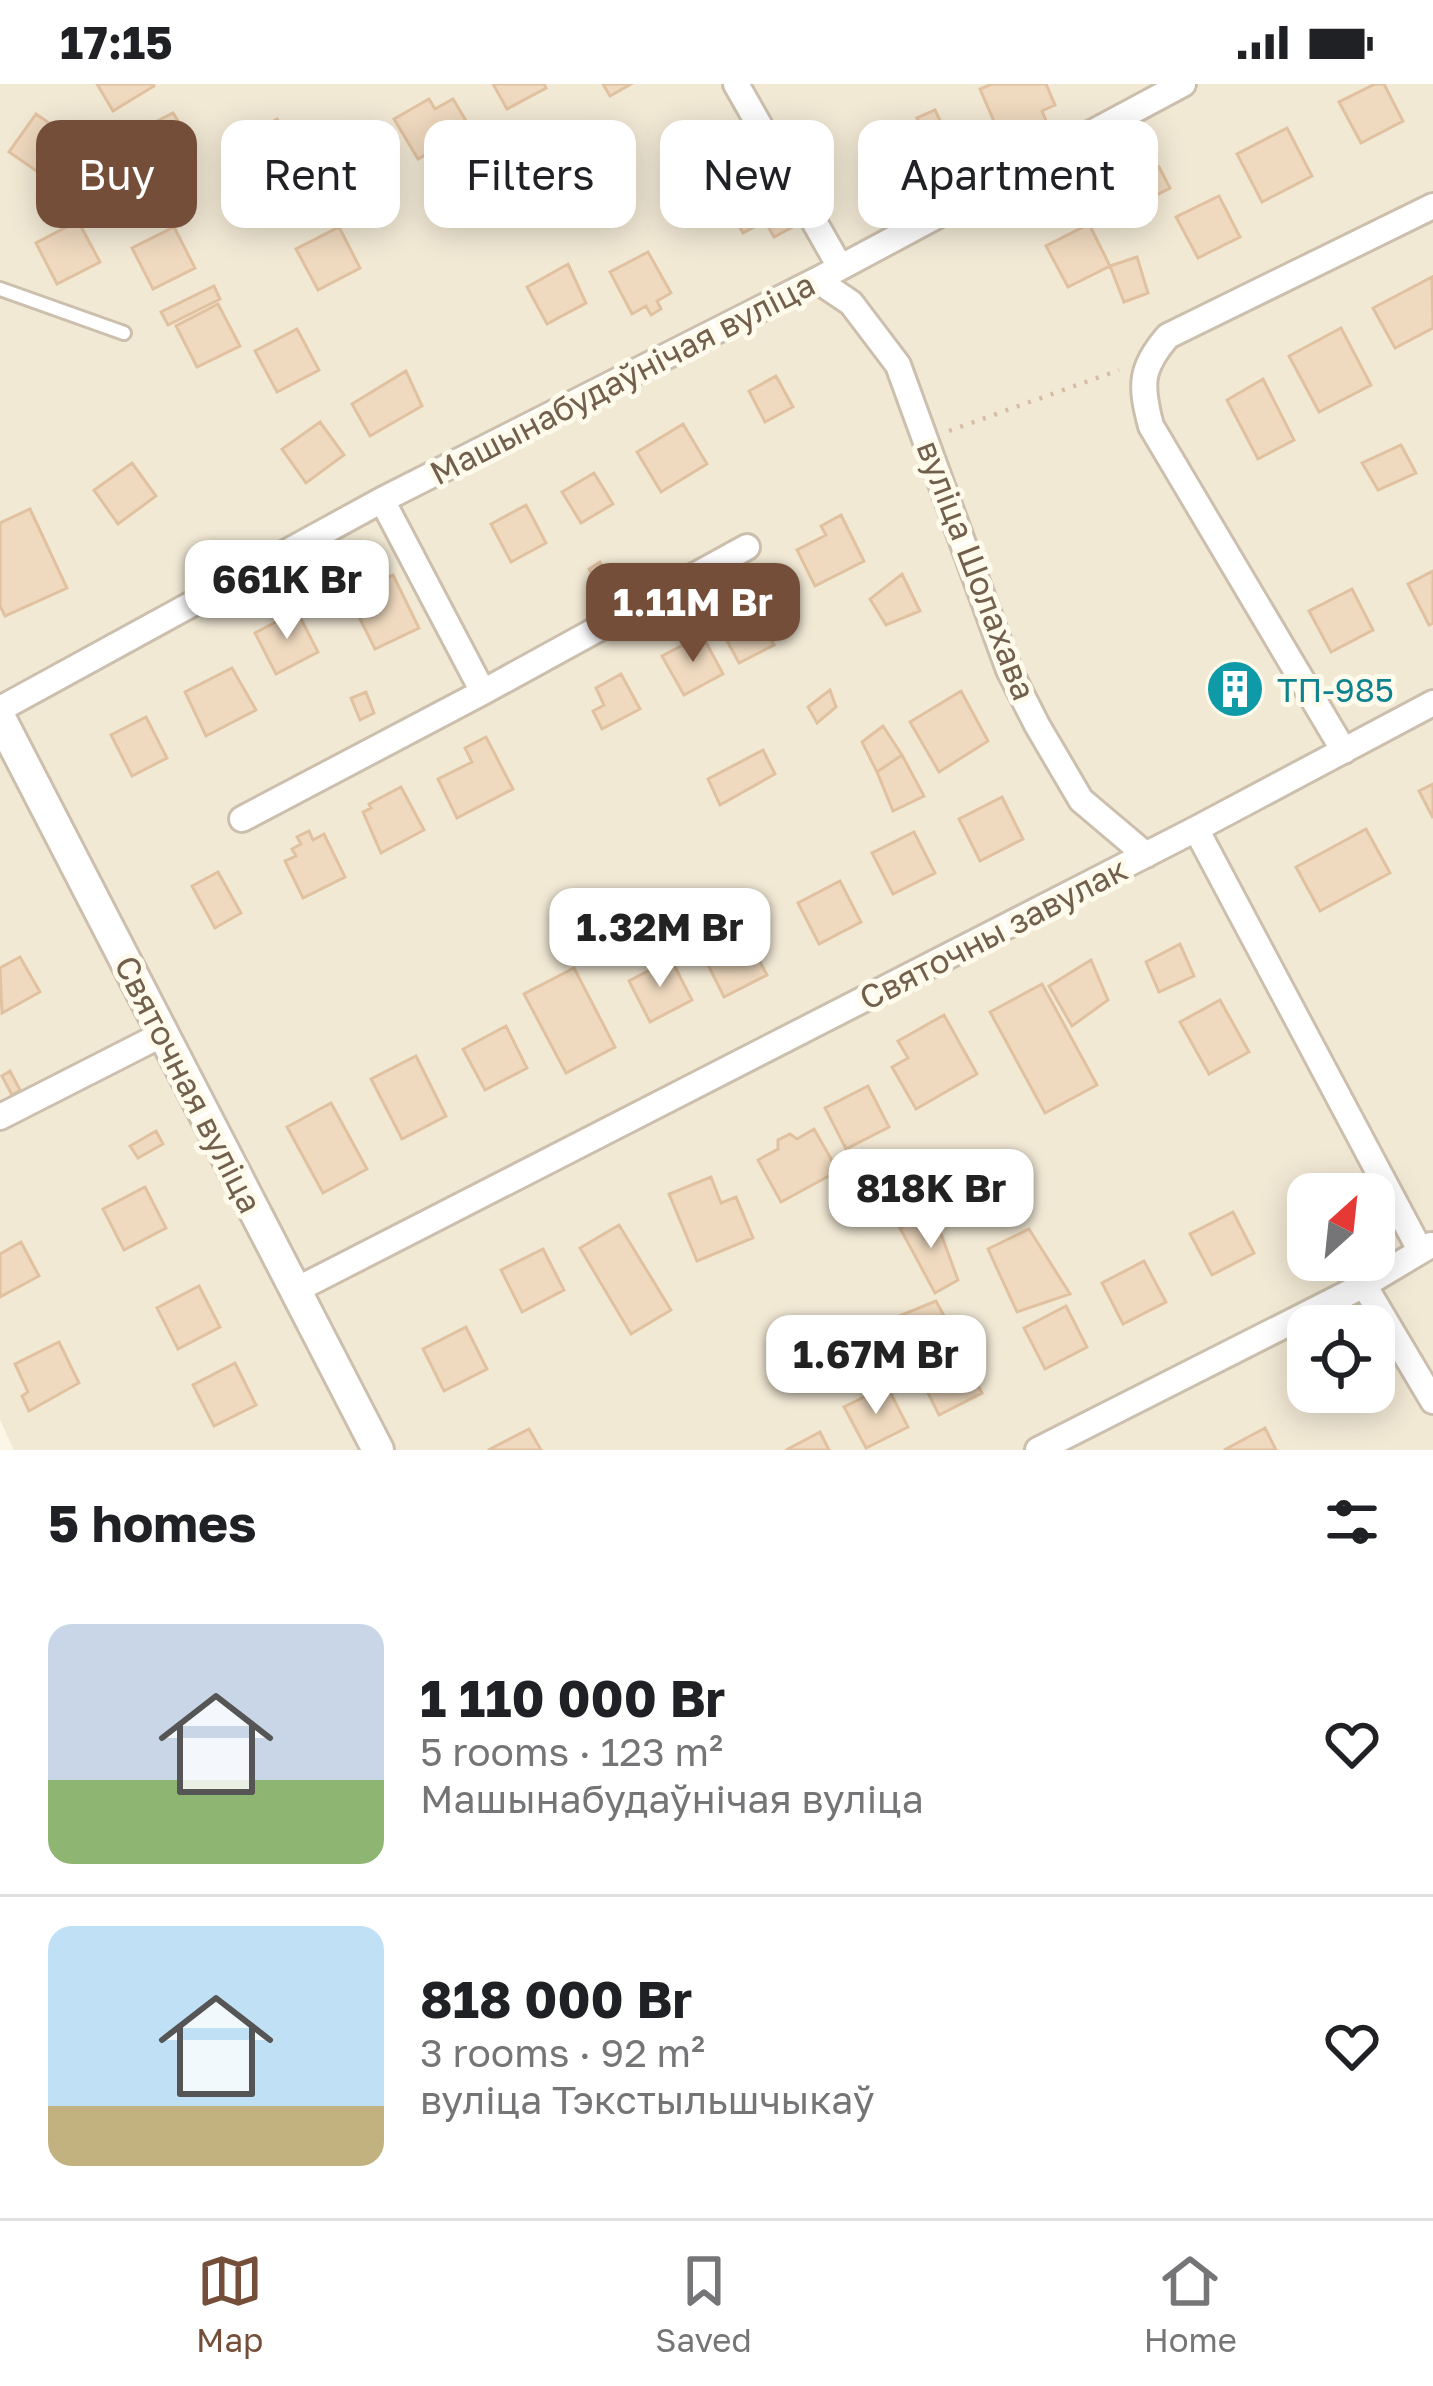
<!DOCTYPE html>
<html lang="en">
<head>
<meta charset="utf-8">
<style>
  body { margin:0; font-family:"Golos Text",sans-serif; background:#f2f2f2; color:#202124; height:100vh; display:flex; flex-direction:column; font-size:45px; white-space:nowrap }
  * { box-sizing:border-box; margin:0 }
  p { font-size:39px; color:#757577 }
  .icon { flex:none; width:66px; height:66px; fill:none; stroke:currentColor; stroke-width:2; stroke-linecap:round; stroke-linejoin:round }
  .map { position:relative; height:1366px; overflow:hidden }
  .drawer { display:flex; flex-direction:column; background:#fff; flex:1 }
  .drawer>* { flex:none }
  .guide { position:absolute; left:36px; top:36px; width:1362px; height:108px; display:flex; gap:24px }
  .needle { width:78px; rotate:27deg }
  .tools { position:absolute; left:1287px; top:1089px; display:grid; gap:24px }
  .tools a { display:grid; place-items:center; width:108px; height:108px; border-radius:24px; background:#fff; box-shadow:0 6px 30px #0003; font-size:60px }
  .price { position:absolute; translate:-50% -102px; padding:0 27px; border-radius:24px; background:#fff; color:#222; font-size:39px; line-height:78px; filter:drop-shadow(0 3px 6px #0008) }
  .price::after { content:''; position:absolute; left:50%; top:72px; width:36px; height:27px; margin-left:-18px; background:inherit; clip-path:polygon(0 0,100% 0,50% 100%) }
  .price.current { background:#754e39; color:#fff }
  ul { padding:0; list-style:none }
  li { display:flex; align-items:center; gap:36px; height:300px; padding:0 48px }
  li+li { border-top:3px solid #e0e0e0 }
  li span { display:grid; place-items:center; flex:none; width:336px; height:240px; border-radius:24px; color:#555 }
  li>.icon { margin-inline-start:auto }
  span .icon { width:144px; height:144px; fill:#fffc; stroke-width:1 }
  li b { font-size:51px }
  h2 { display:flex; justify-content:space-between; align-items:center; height:144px; padding:0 48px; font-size:51px }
  .pill { padding:0 42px; border-radius:24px; background:#fff; box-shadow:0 6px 30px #0003; font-size:42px; line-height:108px }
  .pill.current { background:#754e39; color:#fff }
  .status { display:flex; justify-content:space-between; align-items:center; height:84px; padding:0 60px; background:#fff; direction:ltr }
  .status svg { height:33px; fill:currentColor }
  .tabs { display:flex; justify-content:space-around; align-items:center; height:168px; border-top:3px solid #e0e0e0; background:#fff; font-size:33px; color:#757577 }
  .tabs a { display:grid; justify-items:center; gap:6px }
  .tabs .current { color:#754e39 }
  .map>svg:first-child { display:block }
  .residential { fill:#f2e9d5; fill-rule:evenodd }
  .building { fill:#efd9bf; stroke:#e1c2a0; stroke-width:3 }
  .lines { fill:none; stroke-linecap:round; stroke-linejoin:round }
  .service-casing { stroke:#ccbfad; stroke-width:18 }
  .minor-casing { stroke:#ccbfad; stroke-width:30 }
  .tertiary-casing { stroke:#ccbfad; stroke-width:36 }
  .path { stroke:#d4bda2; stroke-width:4.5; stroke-dasharray:3 9; stroke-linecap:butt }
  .service { stroke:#fff; stroke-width:12 }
  .minor { stroke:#fff; stroke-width:24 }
  .tertiary { stroke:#fff; stroke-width:30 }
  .labels { text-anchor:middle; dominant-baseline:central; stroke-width:10; stroke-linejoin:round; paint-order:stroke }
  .street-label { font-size:33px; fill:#73604c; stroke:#fefaec }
  .culture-label { font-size:33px; fill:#0d838f; stroke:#fefaec; text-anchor:start }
</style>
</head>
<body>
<div class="status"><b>17:15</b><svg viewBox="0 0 49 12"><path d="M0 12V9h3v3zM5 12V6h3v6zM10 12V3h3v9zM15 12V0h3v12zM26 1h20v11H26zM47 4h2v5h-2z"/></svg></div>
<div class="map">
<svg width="1433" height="1366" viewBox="0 0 1433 1366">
  <rect width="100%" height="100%" fill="#fbf6e6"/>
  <!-- residential -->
  <path class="residential" d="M0 0H1433V1366H14L0 1336ZM1308 1110H1374V1176H1308ZM1308 1242H1374V1308H1308Z"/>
  <!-- building -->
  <path class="building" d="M97 0H153L154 2 113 27Z
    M493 0H544L546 4 507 25Z
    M603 0H631L610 12Z
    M992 0H1046L1055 21 1042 27 1047 39 1003 58 980 5Z
    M1375 0H1384L1403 37 1361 59 1339 18Z
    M429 15 435 25 453 15 471 45 418 75 394 35Z
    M935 26 951 60 925 72 929 81 909 90 906 86 899 90 892 76 900 73 893 59 922 44 917 34Z
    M173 29 186 49 145 73 132 50Z
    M36 30 78 59 51 97 9 68Z
    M277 35 297 69 255 95 234 61Z
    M1287 44 1312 92 1262 118 1237 70Z
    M1159 83 1170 104 1137 121 1126 99Z
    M760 88 791 144 774 153 765 137 743 149 721 109Z
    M1219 112 1240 153 1198 174 1176 133Z
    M78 137 100 178 57 200 36 159Z
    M1089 140 1110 182 1068 203 1046 162Z
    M174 143 195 184 153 205 132 164Z
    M339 143 360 184 318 206 296 165Z
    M648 168 671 209 657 217 661 225 651 231 646 222 632 230 610 188Z
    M1137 173 1148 209 1124 218 1110 182Z
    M568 180 586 219 547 240 527 203Z
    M1432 193 1433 244 1395 264 1373 224Z
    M214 202 220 215 168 241 161 228Z
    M218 220 240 262 197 283 176 242Z
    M1341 244 1371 301 1319 328 1289 272Z
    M297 245 319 286 277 308 255 267Z
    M406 287 422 322 370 352 352 320Z
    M776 292 793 323 765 338 749 307Z
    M1263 295 1294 356 1258 375 1227 316Z
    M320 338 344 371 306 399 282 365Z
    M683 340 707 380 661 408 637 368Z
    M1401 361 1416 389 1378 406 1362 379Z
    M132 379 156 412 118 440 94 406Z
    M594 389 613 420 581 439 562 408Z
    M526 421 546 459 511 478 491 440Z
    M30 425 67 504 5 532 0 522V439Z
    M841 431 864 477 815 502 797 466 826 451 821 442Z
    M600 478 610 495 599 502 589 485Z
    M1433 487V539L1429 541 1408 500Z
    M902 490 920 527 886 541 870 515Z
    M393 491 419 544 375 565 349 513Z
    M1352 505 1373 546 1331 568 1309 527Z
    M754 523 774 561 739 579 718 540Z
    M297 527 318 568 276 590 255 549Z
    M702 551 723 590 684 611 662 572Z
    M232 584 256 626 206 652 185 608Z
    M1242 586 1254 609 1228 623 1216 600Z
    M621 590 640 625 602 645 593 627 604 621 596 604Z
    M830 606 836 623 817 639 808 623Z
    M961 607 988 657 939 688 910 638Z
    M366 608 374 629 360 636 351 614Z
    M146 633 167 674 132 692 111 651Z
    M883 642 902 671 877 688 862 658Z
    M486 653 513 705 457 734 438 695 472 678 465 664Z
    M763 666 775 690 720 721 708 695Z
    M902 671 924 712 893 727 877 688Z
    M1433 700V734L1419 707Z
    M401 703 424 746 381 769 363 728 371 724 369 720Z
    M1002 713 1023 755 980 777 959 735Z
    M1366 745 1390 789 1320 827 1296 783Z
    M309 747 313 756 324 750 345 793 303 814 285 777 296 772 292 765 301 760 297 753Z
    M914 748 935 789 893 810 872 769Z
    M218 788 241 829 215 844 192 802Z
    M840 797 861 838 819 860 798 819Z
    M745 850 767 891 724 913 703 871Z
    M1180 860 1194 892 1159 908 1146 878Z
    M20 873 40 908 2 929 0 884Z
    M671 875 692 916 650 938 629 897Z
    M1091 876 1108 916 1072 942 1049 902Z
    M574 884 615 963 566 989 524 910Z
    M1042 900 1097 1001 1045 1029 990 928Z
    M1220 916 1249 968 1209 990 1180 938Z
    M944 931 977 990 916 1025 892 983 908 974 898 957Z
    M506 942 527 984 485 1006 463 965Z
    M416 972 446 1032 402 1055 371 995Z
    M10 987 20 1006 12 1011 2 992Z
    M868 1002 889 1043 846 1065 825 1024Z
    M331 1019 367 1085 323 1109 287 1043Z
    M814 1045 838 1087 781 1118 758 1076 778 1065V1056L790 1050 797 1055Z
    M156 1047 163 1060 138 1074 130 1062Z
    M711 1093 721 1119 736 1113 753 1154 697 1177 669 1110Z
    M145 1103 166 1144 124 1166 103 1125Z
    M933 1128 958 1196 935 1209 900 1144Z
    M1233 1128 1254 1169 1212 1191 1190 1150Z
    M619 1141 671 1226 631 1250 580 1164Z
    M1029 1145 1070 1210 1017 1228 988 1165Z
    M21 1158 39 1192 0 1213V1170Z
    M543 1165 564 1206 522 1228 501 1186Z
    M1144 1177 1166 1218 1123 1240 1102 1199Z
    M199 1202 220 1243 178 1265 157 1224Z
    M936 1217 958 1258 910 1280 894 1234Z
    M1066 1222 1087 1263 1045 1285 1024 1244Z
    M466 1243 487 1285 444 1307 423 1265Z
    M59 1258 79 1299 29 1327 22 1312 28 1308 15 1280Z
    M961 1267 982 1309 939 1331 918 1289Z
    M235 1279 256 1321 214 1342 193 1301Z
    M1308 1301V1308L1354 1310 1315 1327 1304 1303Z
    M887 1302 908 1343 866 1364 844 1323Z
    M1265 1344 1276 1366H1224Z
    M529 1345 541 1366H488Z
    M820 1348 829 1366H786Z"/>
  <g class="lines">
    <defs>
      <path id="service" d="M0 205 124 249"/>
      <path id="minor" d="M736 0 840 183
        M817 196 851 219 898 281 1009 586 1037 641 1081 716 1146 771
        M382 416 483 608
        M0 625 382 416 817 196 1183 0
        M1344 667 1151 342C1140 301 1140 284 1168 252L1433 122
        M242 735 483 608 747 463
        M1196 745 1420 1166
        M0 1033 163 950
        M1364 1201 1433 1317
        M296 1206 1196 745 1433 619
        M1038 1366 1364 1201 1431 1161"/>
      <path id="tertiary" d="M0 634 378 1366"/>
    </defs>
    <!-- service casing -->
    <use href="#service" class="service-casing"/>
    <!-- minor casing -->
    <use href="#minor" class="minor-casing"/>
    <!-- tertiary casing -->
    <use href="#tertiary" class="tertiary-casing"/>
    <!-- path -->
    <path class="path" d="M949 347 1119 286"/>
    <!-- service -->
    <use href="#service" class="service"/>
    <!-- minor -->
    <use href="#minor" class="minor"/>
    <!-- tertiary -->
    <use href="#tertiary" class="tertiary"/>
  </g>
  <!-- icons -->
  <defs>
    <symbol id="building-disc" viewBox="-11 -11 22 22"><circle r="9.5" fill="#0f9aa8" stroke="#fefaec"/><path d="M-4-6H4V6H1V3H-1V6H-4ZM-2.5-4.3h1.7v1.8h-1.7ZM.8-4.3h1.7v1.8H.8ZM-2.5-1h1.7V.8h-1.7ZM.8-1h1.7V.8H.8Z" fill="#fff"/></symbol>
  </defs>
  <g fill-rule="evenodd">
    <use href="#building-disc" x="1202" y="572" width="66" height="66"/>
  </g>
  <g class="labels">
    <!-- street labels -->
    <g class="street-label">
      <text transform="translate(622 294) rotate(-27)">Машынабудаўнічая вуліца</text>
      <text transform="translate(977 486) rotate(69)">вуліца Шолахава</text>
      <text transform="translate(993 849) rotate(-27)">Святочны завулак</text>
      <text transform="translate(189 1000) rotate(63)">Святочная вуліца</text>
    </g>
    <!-- culture labels -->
    <g class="culture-label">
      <text x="1277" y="605">ТП-985</text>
    </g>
  </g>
</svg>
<div class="tools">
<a><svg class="needle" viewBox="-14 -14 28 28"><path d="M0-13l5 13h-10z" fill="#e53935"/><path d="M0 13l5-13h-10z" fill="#757577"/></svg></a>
<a><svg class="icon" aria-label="locate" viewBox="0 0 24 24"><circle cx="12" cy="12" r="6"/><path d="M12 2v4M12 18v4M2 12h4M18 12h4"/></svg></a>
</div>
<b class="price" style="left:287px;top:558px">661K Br</b>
<b class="price current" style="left:693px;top:581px">1.11M Br</b>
<b class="price" style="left:660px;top:906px">1.32M Br</b>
<b class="price" style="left:931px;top:1167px">818K Br</b>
<b class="price" style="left:876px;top:1333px">1.67M Br</b>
<div class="guide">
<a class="pill current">Buy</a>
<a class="pill">Rent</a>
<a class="pill">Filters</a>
<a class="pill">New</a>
<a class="pill">Apartment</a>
</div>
</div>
<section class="drawer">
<h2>5 homes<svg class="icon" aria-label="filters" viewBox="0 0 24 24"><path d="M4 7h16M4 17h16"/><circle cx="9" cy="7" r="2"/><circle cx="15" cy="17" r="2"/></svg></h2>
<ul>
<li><span style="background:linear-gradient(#c9d6e8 65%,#8fb573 0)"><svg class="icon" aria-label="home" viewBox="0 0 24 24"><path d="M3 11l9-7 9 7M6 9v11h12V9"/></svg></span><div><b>1 110 000 Br</b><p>5 rooms · 123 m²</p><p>Машынабудаўнічая вуліца</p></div><svg class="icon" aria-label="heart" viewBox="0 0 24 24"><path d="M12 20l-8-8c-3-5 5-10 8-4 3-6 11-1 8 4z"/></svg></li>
<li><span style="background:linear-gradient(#bfe0f5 75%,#c2b280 0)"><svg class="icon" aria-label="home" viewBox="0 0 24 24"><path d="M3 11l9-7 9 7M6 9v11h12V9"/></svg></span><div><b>818 000 Br</b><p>3 rooms · 92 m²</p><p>вуліца Тэкстыльшчыкаў</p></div><svg class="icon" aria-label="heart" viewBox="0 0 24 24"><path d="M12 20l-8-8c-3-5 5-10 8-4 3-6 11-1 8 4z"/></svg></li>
</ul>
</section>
<nav class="tabs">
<a class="current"><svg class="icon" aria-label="map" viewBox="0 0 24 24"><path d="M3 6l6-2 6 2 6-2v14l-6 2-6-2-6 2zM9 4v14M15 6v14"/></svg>Map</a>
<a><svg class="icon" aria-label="saved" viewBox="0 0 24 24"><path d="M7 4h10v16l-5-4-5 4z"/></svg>Saved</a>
<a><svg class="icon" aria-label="home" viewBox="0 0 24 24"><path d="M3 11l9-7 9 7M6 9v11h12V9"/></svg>Home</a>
</nav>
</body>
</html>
